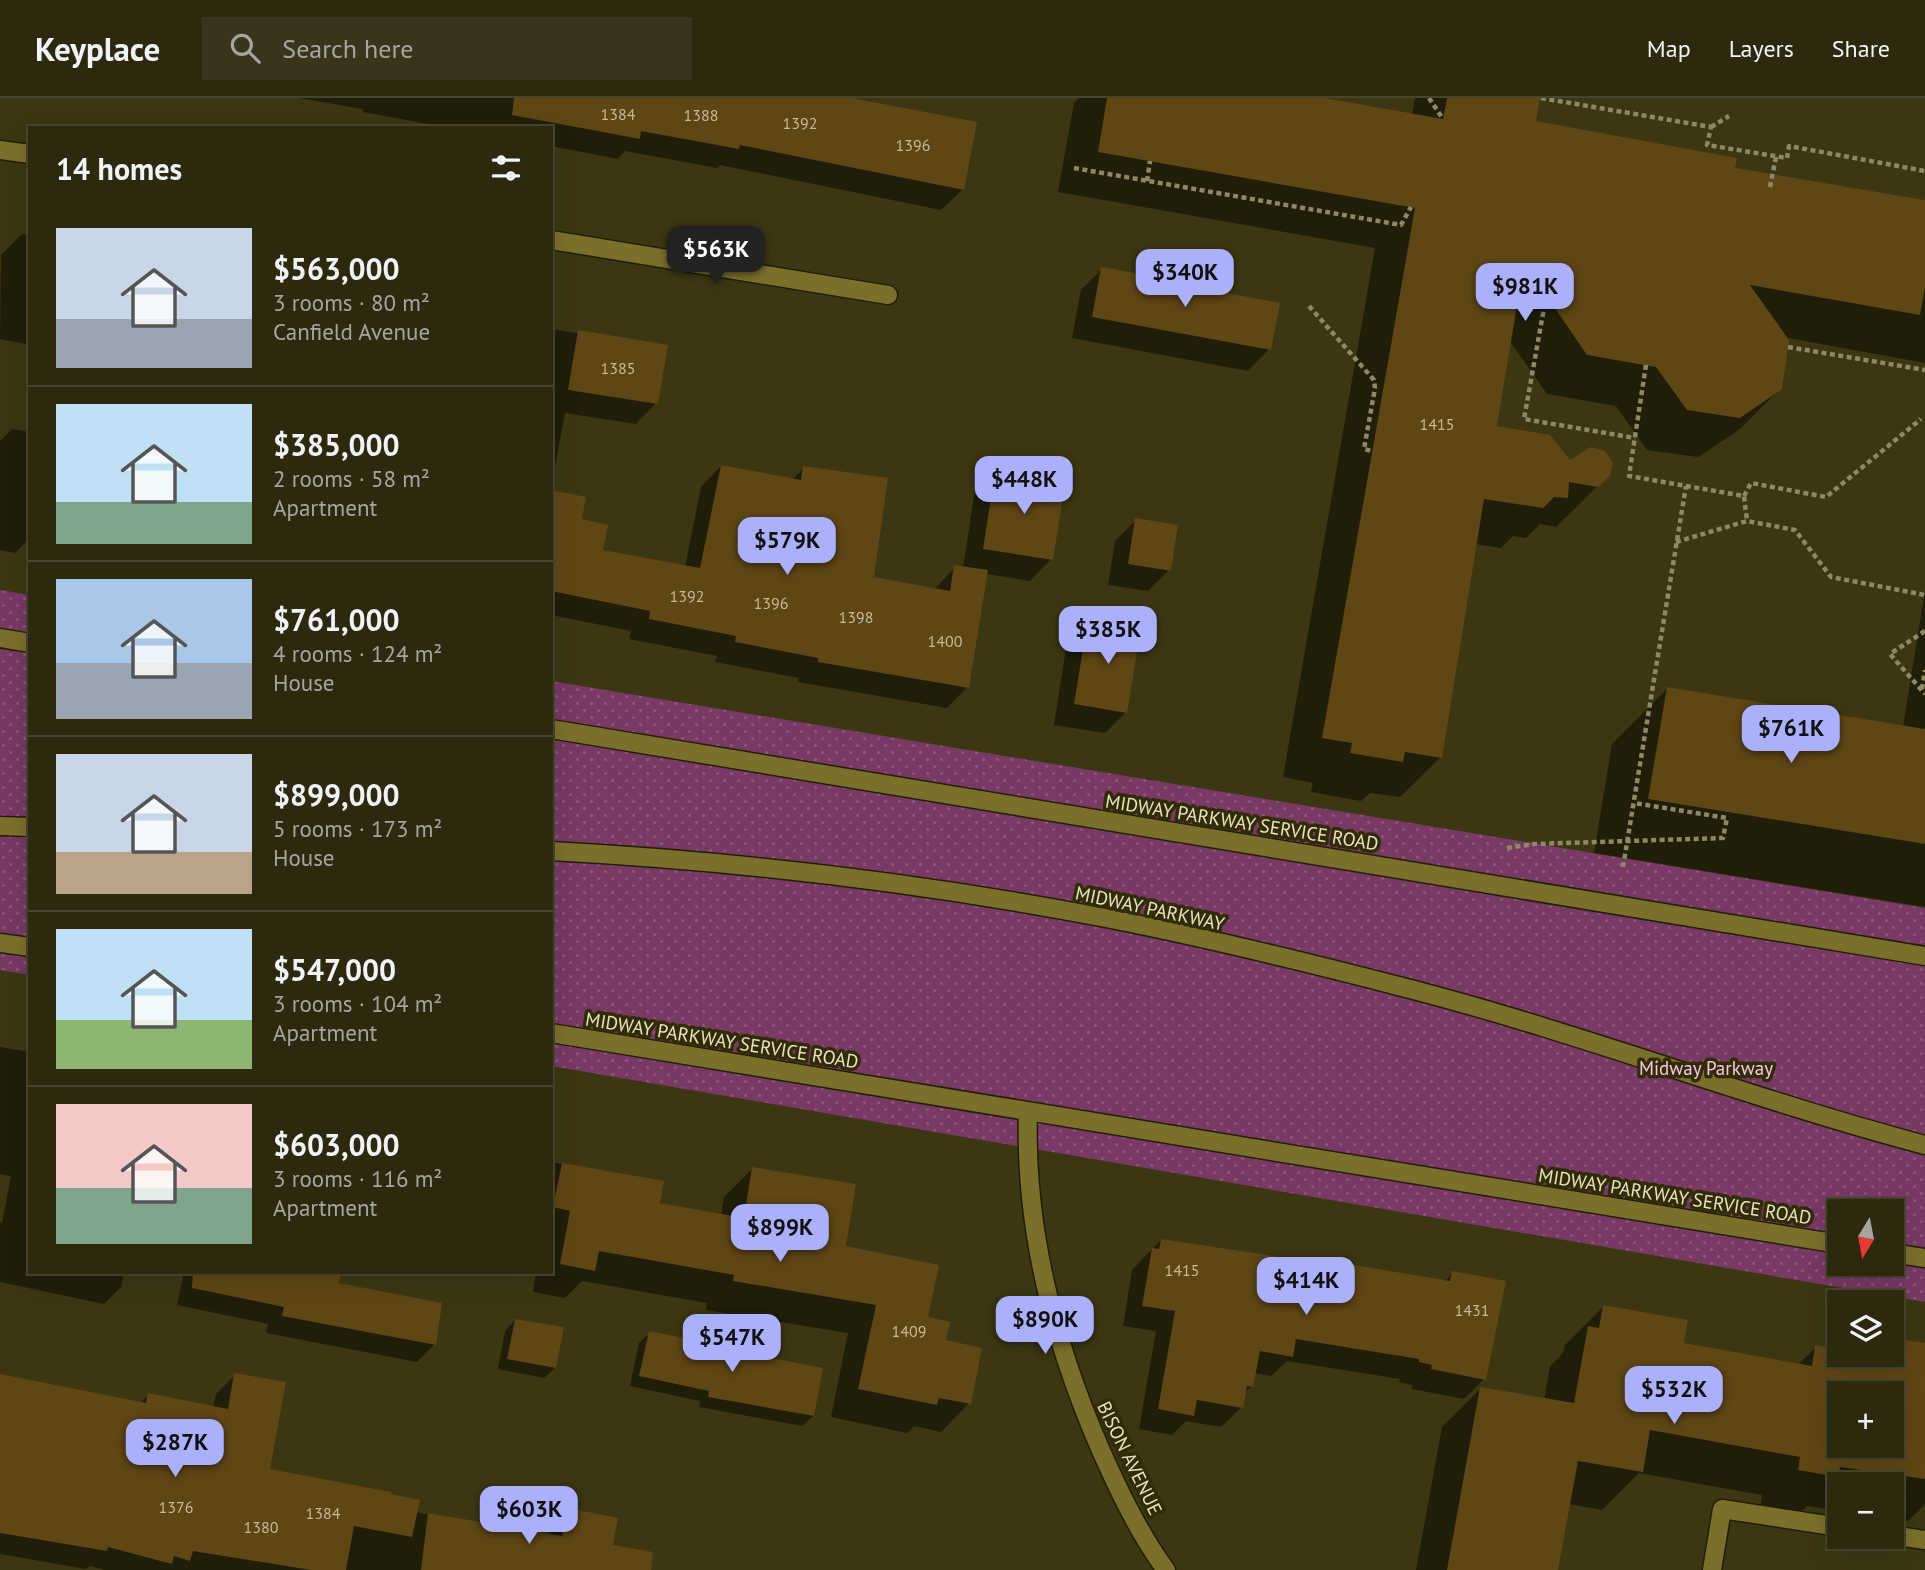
<!DOCTYPE html>
<html lang="en">
<head>
<meta charset="utf-8">
<style>
  body { margin:0; font-family:"PT Sans",sans-serif; background:#39351c; color:#f1f3f6; height:100vh; display:flex; flex-direction:column; font-size:26px; white-space:nowrap }
  * { box-sizing:border-box; margin:0 }
  p { font-size:23px; color:#a7a69e }
  .icon { flex:none; width:38px; height:38px; fill:none; stroke:currentColor; stroke-width:2; stroke-linecap:round; stroke-linejoin:round }
  .map { position:relative; flex:1; overflow:hidden }
  .sheet { position:absolute; left:28px; top:28px; width:525px; height:1148px; display:flex; flex-direction:column; background:#2d290e; border-radius:0px; box-shadow:0 7px 28px #0002,0 0 0 2px #48452e }
  .sheet>* { flex:none }
  .needle { width:46px; rotate:190deg }
  .fabs { position:absolute; left:1827px; top:1101px; display:grid; gap:14px }
  .fabs a { display:grid; place-items:center; width:77px; height:77px; border-radius:0px; background:#2d290e; box-shadow:0 7px 28px #0002,0 0 0 2px #48452e; font-size:35px }
  .price { position:absolute; translate:-50% -60px; padding:0 16px; border-radius:14px; background:#aab0fb; color:#111; font-size:23px; line-height:46px; filter:drop-shadow(0 2px 4px #0008) }
  .price::after { content:''; position:absolute; left:50%; top:42px; width:21px; height:16px; margin-left:-10px; background:inherit; clip-path:polygon(0 0,100% 0,50% 100%) }
  .price.active { background:#222; color:#fff }
  ul { padding:0; list-style:none }
  li { display:flex; align-items:center; gap:21px; height:175px; padding:0 28px }
  li+li { border-top:2px solid #48452e }
  li span { display:grid; place-items:center; flex:none; width:196px; height:140px; border-radius:0px; color:#555 }
  li>.icon { margin-inline-start:auto }
  span .icon { width:84px; height:84px; fill:#fffc; stroke-width:1 }
  li b { font-size:30px }
  h2 { display:flex; justify-content:space-between; align-items:center; height:84px; padding:0 28px; font-size:30px }
  header { display:flex; align-items:center; gap:42px; box-sizing:border-box; height:98px; padding:0 35px; background:#2d290e; border-bottom:2px solid #48452e }
  header strong { font-size:33px }
  nav { display:flex; gap:38px; margin-inline-start:auto; font-size:24px }
  .search { width:490px; height:63px; background:#39351c; display:flex; align-items:center; gap:18px; box-sizing:border-box; padding:0 24px; border-radius:0px; color:#a7a69e; font-size:26px }
  .map>svg:first-child { display:block }
  .park { fill:url(#park-dots); fill-rule:evenodd }
  .shadow { fill:#0007; fill-rule:evenodd }
  .building { fill:#5f4615; fill-rule:evenodd }
  .lines { fill:none; stroke-linecap:round; stroke-linejoin:round }
  .lane-casing { stroke:#211e08; stroke-width:21 }
  .street-casing { stroke:#211e08; stroke-width:21 }
  .secondary-casing { stroke:#211e08; stroke-width:21 }
  .path { stroke:#8d8865; stroke-width:4.5; stroke-dasharray:5 3.5; stroke-linecap:butt }
  .lane { stroke:#7b702b; stroke-width:18 }
  .street { stroke:#7b702b; stroke-width:18 }
  .secondary { stroke:#7b702b; stroke-width:18 }
  .labels { text-anchor:middle; dominant-baseline:central; stroke-width:7; stroke-linejoin:round; paint-order:stroke }
  .number-label { font-size:16px; fill:#c5bb95 }
  .street-label { font-size:19px; fill:#e7e2c0; stroke:#322c06 }
  .park-label { font-size:19px; fill:#f6c7e5; stroke:#322c06 }
</style>
</head>
<body>
<header>
<strong>Keyplace</strong>
<div class="search"><svg class="icon" aria-label="search" viewBox="0 0 24 24"><circle cx="10" cy="10" r="6"/><path d="M15 15l6 6"/></svg>Search here</div>
<nav><a>Map</a><a>Layers</a><a>Share</a></nav>
</header>
<div class="map">
<svg width="1925" height="1472" viewBox="0 0 1925 1472">
  <defs>
    <pattern id="park-dots" width="8" height="8" patternUnits="userSpaceOnUse" patternTransform="scale(1.75)"><rect width="8" height="8" fill="#783964"/><path d="M2 2h.1M6 6h.1" fill="none" stroke="#8b5578" stroke-width="1.8" stroke-linecap="round"/></pattern>
  </defs>
  <rect width="100%" height="100%" fill="#3c3712"/>
  <!-- park -->
  <path class="park" d="M0 492 30 497V877L0 872Z
    M551 583 1925 810V1204L551 968ZM1839 1113H1892V1166H1839Z"/>
  <!-- shadow -->
  <path class="shadow" d="M299 0H843L962 92 941 112 720 67 717 70 625 53 618 61 551 48V30H450L363 14V11Z
    M1079 0H1312L1412 18 1415 0H1539L1534 25 1733 71 1925 104V265L1788 240 1781 290 1740 331 1698 359 1647 352 1616 308 1547 296 1509 242 1495 330 1569 364 1608 378 1556 429 1540 426 1526 440 1513 438 1501 450 1475 446 1441 659 1400 699 1370 695 1361 703 1311 694 1313 685 1283 679 1375 150 1058 94 1074 5Z
    M22 136 30 138V247L0 241 1 157Z
    M1102 171 1203 193 1269 251 1248 273 1072 240 1081 192Z
    M551 231 666 249 656 305 636 326 565 315 551 390Z
    M12 331 30 334V440L15 455 0 452V343Z
    M721 368 792 382 804 370 872 480 934 492 955 469 963 470 974 398 995 377 1051 461 1030 483 986 476 967 589 947 610 798 584 799 580 715 564 717 558 629 541 631 533 551 517V394L580 423 601 453 685 469 701 389Z
    M1136 422 1169 472 1148 493 1108 487 1115 443Z
    M1925 492V809L1594 755 1612 646 1667 591 1903 629Z
    M1088 523 1126 614 1105 635 1054 627 1067 544Z
    M0 949 30 954V1174H124L121 1189 104 1206 0 1184V1124L2 1125 11 1078 0 1076Z
    M551 1064 662 1085 658 1106 721 1117 724 1099 752 1071 926 1221 944 1244 969 1305 941 1334 914 1328 907 1335 831 1319 848 1235 706 1212 707 1205 582 1183 565 1200 533 1194 536 1174H551Z
    M1161 1142 1444 1184 1453 1175 1484 1281 1464 1301 1412 1291V1287L1399 1284 1400 1281 1287 1263 1271 1278 1254 1275 1252 1288 1244 1295 1242 1309 1221 1329 1186 1323 1172 1337 1139 1331 1156 1233 1123 1228 1132 1172Z
    M184 1174H311L337 1186 440 1206 434 1247 417 1264 266 1235 268 1226 177 1207Z
    M1603 1209 1682 1247 1798 1267 1816 1249 1839 1253V1256H1892V1242L1925 1247V1406L1908 1423 1892 1420V1386H1839V1413L1807 1408 1798 1417 1760 1410 1762 1397 1639 1375 1602 1412 1568 1406 1557 1472H1416L1442 1329 1480 1291 1544 1302 1550 1268 1563 1255 1565 1247ZM1839 1295H1892V1348H1839Z
    M515 1222 555 1270 544 1280 498 1271 505 1233Z
    M650 1235 691 1247 813 1318 802 1328 699 1309 700 1303 630 1288 639 1245Z
    M235 1277 268 1372 415 1414 548 1437 550 1431 569 1412 607 1472H105L90 1468 86 1471 0 1456V1278L140 1305 149 1297 213 1310 216 1296Z"/>
  <!-- building -->
  <path class="building" d="M514 0H852L977 24 964 92 740 47 739 51 641 33 640 41 512 17Z
    M1107 0H1324L1443 21 1447 0H1540L1536 23 1737 60 1735 70 1925 102V189L1920 217 1750 187 1789 242 1782 291 1740 320 1687 312 1656 269 1587 257 1524 165 1497 328 1550 337 1570 362 1591 349 1605 353 1613 365 1610 378 1598 389 1569 384 1568 400 1554 399 1543 410 1484 401 1442 660 1405 654 1403 664 1350 655 1352 645 1322 640 1415 110 1098 54Z
    M1101 169 1205 187V191L1280 205 1271 252 1092 219Z
    M578 232 668 247 658 306 568 292Z
    M721 367 801 382 803 368 888 380 874 479 950 493 954 467 988 472 969 590 818 564V560L735 544 736 538 649 521 650 513 551 493V392L586 399 582 421 608 427 603 452 700 470Z
    M995 375 1065 386 1053 462 983 451Z
    M1135 420 1178 427 1171 473 1128 466Z
    M1088 521 1141 530 1127 615 1074 606Z
    M1667 589 1925 631V746L1648 701Z
    M562 1065 664 1083 660 1105 744 1120 752 1069 856 1086 846 1148 939 1167 928 1219 950 1224 946 1242 982 1250 971 1306 939 1300 937 1307 858 1291 876 1207 733 1183 734 1177 599 1153 595 1173 560 1166 570 1113 553 1109Z
    M1161 1141 1346 1169 1347 1166 1450 1183 1452 1173 1506 1183 1486 1282 1431 1271 1432 1267 1419 1264V1261L1296 1241 1293 1259 1260 1253 1253 1289 1247 1288 1243 1310 1197 1302 1194 1318 1158 1311 1175 1213 1142 1208 1152 1150 1159 1151Z
    M193 1174H320L340 1178 339 1185 442 1205 436 1247 282 1218 284 1209 192 1190Z
    M1603 1207 1688 1222 1684 1245 1812 1268 1815 1247 1839 1251V1256H1868L1892 1261V1240L1925 1245V1381L1840 1369 1838 1379 1798 1372 1800 1359 1650 1332 1643 1374 1578 1363 1558 1472H1447L1480 1289 1574 1305 1588 1228 1599 1230ZM1839 1295H1892V1348H1839Z
    M515 1221 564 1229 556 1270 507 1261Z
    M649 1233 694 1242 693 1245 823 1270 814 1318 708 1299 709 1293 639 1278Z
    M234 1275 286 1284 270 1371 391 1394V1396L420 1402 412 1439 354 1428 346 1472H311L193 1453 190 1463 174 1458 172 1466 108 1449 107 1453 0 1435V1276L146 1305 148 1295 228 1311Z
    M568 1410 618 1420 613 1447 653 1454 651 1472H421L428 1415 562 1438Z"/>
  <g class="lines">
    <defs>
      <path id="lane" d="M1892 1437 1925 1442
        M1712 1472 1722 1411 1839 1429"/>
      <path id="street" d="M0 52 30 56
        M551 142 888 197
        M0 540 30 545
        M551 631 1925 858
        M0 845 30 849
        M551 935 1839 1146
        M1028 1013C1024 1131 1055 1248 1102 1355 1120 1395 1140 1437 1166 1472
        M1892 1155 1925 1160"/>
      <path id="secondary" d="M0 728 30 729
        M551 753C737 763 924 785 1106 820 1208 840 1310 865 1410 891 1584 936 1751 1001 1925 1047"/>
    </defs>
    <!-- lane casing -->
    <use href="#lane" class="lane-casing"/>
    <!-- street casing -->
    <use href="#street" class="street-casing"/>
    <!-- secondary casing -->
    <use href="#secondary" class="secondary-casing"/>
    <!-- path -->
    <path class="path" d="M1429 0 1443 21
      M1541 0 1711 29 1707 47 1787 60 1789 48 1925 73
      M1711 29 1729 18
      M1074 70 1401 127 1411 109
      M1147 83 1150 63
      M1770 89 1776 59
      M1537 181 1535 197 1546 199 1524 321 1635 340
      M1309 208 1374 282 1375 290 1364 351 1372 353
      M1788 249 1925 272
      M1646 267 1629 378 1744 398 1747 423
      M1744 398 1751 385 1826 399 1921 321
      M1676 444 1747 423 1795 432 1831 479 1925 497
      M1925 533 1890 556 1925 596
      M1922 591 1925 572
      M1507 750 1534 746 1723 740 1727 720 1634 705
      M1623 769 1686 388"/>
    <!-- lane -->
    <use href="#lane" class="lane"/>
    <!-- street -->
    <use href="#street" class="street"/>
    <!-- secondary -->
    <use href="#secondary" class="secondary"/>
  </g>
  <g class="labels">
    <!-- number labels -->
    <g class="number-label">
      <text x="618" y="16">1384</text>
      <text x="701" y="17">1388</text>
      <text x="800" y="25">1392</text>
      <text x="913" y="47">1396</text>
      <text x="618" y="270">1385</text>
      <text x="1437" y="326">1415</text>
      <text x="687" y="498">1392</text>
      <text x="771" y="505">1396</text>
      <text x="856" y="519">1398</text>
      <text x="945" y="543">1400</text>
      <text x="1182" y="1172">1415</text>
      <text x="1472" y="1212">1431</text>
      <text x="909" y="1233">1409</text>
      <text x="176" y="1409">1376</text>
      <text x="323" y="1415">1384</text>
      <text x="261" y="1429">1380</text>
    </g>
    <!-- street labels -->
    <g class="street-label">
      <text transform="translate(1242 724) rotate(9)">MIDWAY PARKWAY SERVICE ROAD</text>
      <text transform="translate(1150 810) rotate(12)">MIDWAY PARKWAY</text>
      <text transform="translate(722 942) rotate(9)">MIDWAY PARKWAY SERVICE ROAD</text>
      <text transform="translate(1675 1098) rotate(9)">MIDWAY PARKWAY SERVICE ROAD</text>
      <text transform="translate(1130 1360) rotate(64)">BISON AVENUE</text>
    </g>
    <!-- park labels -->
    <g class="park-label">
      <text x="1706" y="970">Midway Parkway</text>
    </g>
  </g>
</svg>
<div class="fabs">
<a><svg class="needle" viewBox="-14 -14 28 28"><path d="M0-13l5 13h-10z" fill="#e53935"/><path d="M0 13l5-13h-10z" fill="#a7a69e"/></svg></a>
<a><svg class="icon" aria-label="layers" viewBox="0 0 24 24"><path d="M12 4l9 5-9 5-9-5zM3 14l9 5 9-5"/></svg></a>
<a>+</a>
<a>−</a>
</div>
<b class="price active" style="left:716px;top:188px">$563K</b>
<b class="price" style="left:1185px;top:211px">$340K</b>
<b class="price" style="left:1525px;top:225px">$981K</b>
<b class="price" style="left:1024px;top:418px">$448K</b>
<b class="price" style="left:787px;top:479px">$579K</b>
<b class="price" style="left:1108px;top:568px">$385K</b>
<b class="price" style="left:1791px;top:667px">$761K</b>
<b class="price" style="left:780px;top:1166px">$899K</b>
<b class="price" style="left:1306px;top:1219px">$414K</b>
<b class="price" style="left:1045px;top:1258px">$890K</b>
<b class="price" style="left:732px;top:1276px">$547K</b>
<b class="price" style="left:1674px;top:1328px">$532K</b>
<b class="price" style="left:175px;top:1381px">$287K</b>
<b class="price" style="left:529px;top:1448px">$603K</b>
<section class="sheet">
<h2>14 homes<svg class="icon" aria-label="filters" viewBox="0 0 24 24"><path d="M4 7h16M4 17h16"/><circle cx="9" cy="7" r="2"/><circle cx="15" cy="17" r="2"/></svg></h2>
<ul>
<li><span style="background:linear-gradient(#c9d6e8 65%,#9aa5b1 0)"><svg class="icon" aria-label="home" viewBox="0 0 24 24"><path d="M3 11l9-7 9 7M6 9v11h12V9"/></svg></span><div><b>$563,000</b><p>3 rooms · 80 m²</p><p>Canfield Avenue</p></div></li>
<li><span style="background:linear-gradient(#bfe0f5 70%,#7fa58c 0)"><svg class="icon" aria-label="home" viewBox="0 0 24 24"><path d="M3 11l9-7 9 7M6 9v11h12V9"/></svg></span><div><b>$385,000</b><p>2 rooms · 58 m²</p><p>Apartment</p></div></li>
<li><span style="background:linear-gradient(#a9c7e8 60%,#9aa5b1 0)"><svg class="icon" aria-label="home" viewBox="0 0 24 24"><path d="M3 11l9-7 9 7M6 9v11h12V9"/></svg></span><div><b>$761,000</b><p>4 rooms · 124 m²</p><p>House</p></div></li>
<li><span style="background:linear-gradient(#c9d6e8 70%,#b9a48a 0)"><svg class="icon" aria-label="home" viewBox="0 0 24 24"><path d="M3 11l9-7 9 7M6 9v11h12V9"/></svg></span><div><b>$899,000</b><p>5 rooms · 173 m²</p><p>House</p></div></li>
<li><span style="background:linear-gradient(#bfe0f5 65%,#8fb573 0)"><svg class="icon" aria-label="home" viewBox="0 0 24 24"><path d="M3 11l9-7 9 7M6 9v11h12V9"/></svg></span><div><b>$547,000</b><p>3 rooms · 104 m²</p><p>Apartment</p></div></li>
<li><span style="background:linear-gradient(#f6c9c9 60%,#7fa58c 0)"><svg class="icon" aria-label="home" viewBox="0 0 24 24"><path d="M3 11l9-7 9 7M6 9v11h12V9"/></svg></span><div><b>$603,000</b><p>3 rooms · 116 m²</p><p>Apartment</p></div></li>
</ul>
</section>
</div>
</body>
</html>
